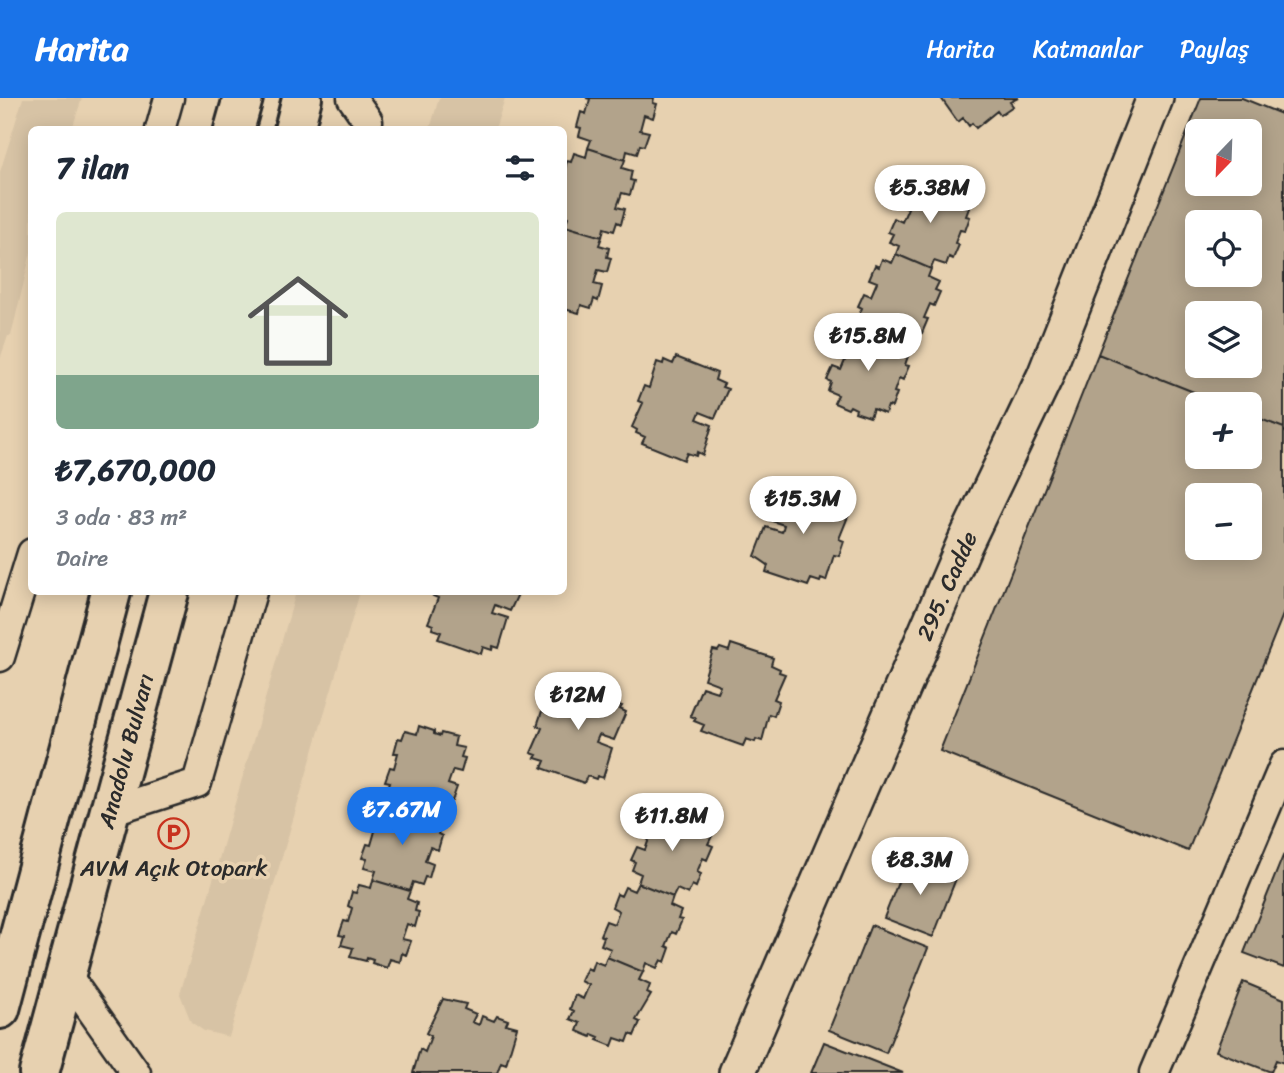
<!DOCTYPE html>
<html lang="tr">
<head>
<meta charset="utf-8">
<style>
  body { margin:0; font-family:Sriracha,sans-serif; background:#f6f6f7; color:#1f2937; height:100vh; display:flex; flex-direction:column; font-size:26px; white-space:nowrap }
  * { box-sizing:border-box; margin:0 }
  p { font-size:23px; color:#747a83 }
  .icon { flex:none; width:38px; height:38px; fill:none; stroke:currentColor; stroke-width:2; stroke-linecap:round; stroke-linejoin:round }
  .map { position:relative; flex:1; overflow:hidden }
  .side { position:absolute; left:28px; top:28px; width:539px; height:469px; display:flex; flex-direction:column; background:#fff; border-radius:10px; box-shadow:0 4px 18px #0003 }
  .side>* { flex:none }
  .needle { width:46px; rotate:203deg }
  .tools { position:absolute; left:1185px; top:21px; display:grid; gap:14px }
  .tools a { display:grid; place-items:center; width:77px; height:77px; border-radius:10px; background:#fff; box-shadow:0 4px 18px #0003; font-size:35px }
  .price { position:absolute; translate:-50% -60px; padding:0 16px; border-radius:24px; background:#fff; color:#222; font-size:23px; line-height:46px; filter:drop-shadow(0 2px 4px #0008) }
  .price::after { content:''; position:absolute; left:50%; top:42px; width:21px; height:16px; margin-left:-10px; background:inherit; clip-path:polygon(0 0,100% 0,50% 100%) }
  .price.current { background:#1a73e8; color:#fff }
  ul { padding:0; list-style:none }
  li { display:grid; align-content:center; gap:14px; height:371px; padding:0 28px }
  li span { display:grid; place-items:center; height:217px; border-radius:10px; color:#555 }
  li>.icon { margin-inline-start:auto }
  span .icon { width:126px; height:126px; fill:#fffc; stroke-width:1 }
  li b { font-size:30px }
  h2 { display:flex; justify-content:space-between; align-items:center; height:84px; padding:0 28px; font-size:30px }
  header { display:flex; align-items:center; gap:42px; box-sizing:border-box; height:98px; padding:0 35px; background:#1a73e8; color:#fff }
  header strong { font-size:33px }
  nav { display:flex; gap:38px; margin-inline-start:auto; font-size:24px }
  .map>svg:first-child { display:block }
  .built { fill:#d7c3a5 }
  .building { fill:#b2a38b; stroke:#2b2b2b; stroke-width:2; fill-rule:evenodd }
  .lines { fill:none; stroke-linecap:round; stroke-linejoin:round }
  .minor-casing { stroke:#2b2b2b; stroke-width:33 }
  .tertiary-casing { stroke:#2b2b2b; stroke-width:40 }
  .primary-casing { stroke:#2b2b2b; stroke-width:44 }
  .minor { stroke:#e7d1b0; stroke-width:28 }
  .tertiary { stroke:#e7d1b0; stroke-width:35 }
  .primary { stroke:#e7d1b0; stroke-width:38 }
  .labels { text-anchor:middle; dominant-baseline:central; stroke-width:7; stroke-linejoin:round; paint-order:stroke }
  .street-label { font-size:23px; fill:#2b2b2b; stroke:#e7d1b0 }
  .poi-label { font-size:23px; fill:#2b2b2b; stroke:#e7d1b0 }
</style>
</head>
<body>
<header>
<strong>Harita</strong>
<nav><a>Harita</a><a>Katmanlar</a><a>Paylaş</a></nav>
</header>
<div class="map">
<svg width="1284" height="975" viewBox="0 0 1284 975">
  <rect width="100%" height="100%" fill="#e7d1b0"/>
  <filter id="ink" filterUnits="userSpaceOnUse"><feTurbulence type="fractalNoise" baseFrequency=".0143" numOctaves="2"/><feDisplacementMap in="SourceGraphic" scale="14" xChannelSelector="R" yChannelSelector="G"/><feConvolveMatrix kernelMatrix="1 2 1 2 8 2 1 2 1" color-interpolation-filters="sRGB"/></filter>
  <g filter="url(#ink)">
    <!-- built -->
    <path class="built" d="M23 0H82L72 31 32 32 31 154 11 238H8L0 261V74Z
      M439 0H505L495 31H430Z
      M296 494H360L229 939 204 933 191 924 180 896Z"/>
    <!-- building -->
    <path class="building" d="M586 0H654L653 5 657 6 653 20 644 17 640 32 649 34 644 48 640 47 637 56 627 53 625 62 588 50 591 42 579 38 581 30 577 29 581 14 586 16 590 1Z
      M941 0H1018L1010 4 1013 8 1000 17 997 13 976 30 972 25 969 28 963 20 958 24Z
      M1201 0H1242L1284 17V330L1250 317V306H1224L1098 256ZM1197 33H1250V86H1197ZM1197 124H1250V177H1197ZM1197 215H1250V268H1197Z
      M588 50 625 62 622 70 632 73 630 82 634 83 630 97 622 95 617 109 625 111 621 126 617 124 614 133 604 130 602 139 565 128 568 119 564 118V90L567 78 564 74 567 63 571 64 574 55 586 59Z
      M926 82 940 88 939 91 946 94 947 91 962 97 958 105 969 110 966 118 970 119 965 133 960 132 955 145 959 147 953 161 949 159 946 167 934 163 931 171 896 156 899 148 889 144 893 136 888 134 894 120 902 124 908 110 900 106 906 93 910 95 913 86 923 90Z
      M565 128 602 139 599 147 609 150 607 159 611 160 607 174 598 172 594 186 602 188 598 203 594 201 591 210 581 207 579 215 564 211Z
      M896 156 931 171 928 179 939 184 935 192 940 194 934 208 930 206 924 220 928 221 922 235 918 234 915 242 904 237 900 245 865 231 868 222 858 219 862 210 858 208 864 195 871 198 877 184 869 181 875 167 879 169 882 161 892 165Z
      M865 231 900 245 897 254 908 258 905 267 909 268 903 282 899 280 894 294 897 295 892 309 888 308 885 316 873 311 870 319 855 314 856 311 850 308 848 311 834 305 838 297 828 293 831 284 827 282 833 269 841 272 847 258 839 255 844 241 848 243 852 235 861 239Z
      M1098 256 1224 306H1197V359H1250V317L1284 330V514L1188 753 940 653ZM1197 397H1250V450H1197Z
      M676 259 717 275 715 282 724 286 722 289 728 291 715 320 700 314 697 321 712 327 703 357 697 354 696 358 687 355 684 362 642 345 645 339 636 335 637 332 632 329 643 305 638 303 644 288 649 290 657 264 663 266 664 262 673 266Z
      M796 386 838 401 836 408 845 411 844 414 849 416 839 441 844 443 839 458 834 457 826 483 821 481 820 484 811 481 808 488 766 474 768 467 755 458 766 429 782 434 784 427 769 422 778 392 783 394 784 390 794 393Z
      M435 494H519L510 513 495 507 492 515 508 520 499 550 493 548 492 552 483 549 481 556 438 541 441 534 432 531 433 527 428 525 438 500 433 498Z
      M731 546 773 560 771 567 780 571 779 574 785 576 774 601 779 603 774 618 769 616 762 643 756 641 755 644 746 641 743 648 701 633 704 627 694 623 696 620 690 618 702 589 717 594 720 587 704 581 713 552 718 553 720 550 729 553Z
      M573 583 615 598 613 605 622 608 620 611 626 614 614 642 599 637 596 644 612 650 603 680 597 678 596 681 587 678 584 685 542 670 545 663 535 660 537 657 531 655 542 630 537 628 542 613 547 614 554 589 560 591 561 586 571 590Z
      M419 628 434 633V636L440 638 441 635 456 639 454 648 464 650 461 659 465 660 461 674 453 672 448 686 457 689 452 703 448 702 446 710 436 707 433 716 396 705 399 696 387 693 390 684 385 683 390 669 394 670 398 655H394L398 640 402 641 405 633 417 636Z
      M396 705 433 716 430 725 440 728 438 736 442 738 438 752 430 749 425 763 433 766 429 780 425 779 422 787 413 784 410 793 373 782 376 773 364 770 367 761 362 760 367 746 371 747 375 733 371 731 375 717 379 719 382 710 394 714Z
      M669 710 683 716 682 719 688 722 689 719 704 725 701 733 712 738 708 746 713 748 707 762 703 760 697 774 701 776 696 789 692 787 688 796 677 791 673 799 638 785 641 776 632 772 635 764 631 762 637 749 645 752 650 738 642 735 648 721 652 723 655 715 665 719Z
      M1283 758 1284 759V870L1244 855Z
      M908 759 957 778 933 839 884 820Z
      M373 782 410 793 407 801 417 805 415 813 419 814 415 829 407 826 402 841 411 843 406 857 402 855 400 864 390 861 387 870 372 865 373 862 367 860 366 863 350 859 353 850 341 847 344 838 339 837 344 823 348 824 352 810 348 808 352 794 356 795 359 787 371 790Z
      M638 785 673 799 670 808 681 813 678 821 682 822 676 836 672 834 666 848 670 850 665 864 661 862 657 870 646 865 643 874 607 859 611 851 601 847 604 839 600 837 606 823 614 826 619 813 612 809 617 796 621 798 625 789 634 793Z
      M871 827 928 850 886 955 829 932Z
      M607 859 643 874 639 882 650 887 647 895 651 897 636 922 640 924 634 938 630 936 627 944 615 940 612 948 597 942 599 939 592 936 591 939 577 933 580 925 570 921 574 913 570 911 575 897 583 901 589 887 581 883 587 870 591 872 594 863 604 867Z
      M1243 884 1284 901V965L1276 962 1271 974 1216 953Z
      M443 901 466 906 464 911 476 916 472 924 479 927 482 918 494 923 497 918 508 922 506 926 517 929 506 966 501 964 497 975H413L420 951 425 954 431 938 426 935Z
      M824 944 903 975H811Z"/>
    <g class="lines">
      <defs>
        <path id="minor" d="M352 0 368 23 366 32
          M160 32 169 0
          M0 559 32 455
          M110 713 197 685 252 494
          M66 876 136 975
          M1154 975 1284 667"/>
        <path id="tertiary" d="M737 975 964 447 1045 278 1155 0"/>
        <path id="primary" d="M234 32 243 0
          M294 32 302 0
          M0 911 111 494
          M39 975 169 494"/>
      </defs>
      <!-- minor casing -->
      <use href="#minor" class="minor-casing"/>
      <!-- tertiary casing -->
      <use href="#tertiary" class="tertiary-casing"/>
      <!-- primary casing -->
      <use href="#primary" class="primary-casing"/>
      <!-- minor -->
      <use href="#minor" class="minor"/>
      <!-- tertiary -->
      <use href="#tertiary" class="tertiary"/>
      <!-- primary -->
      <use href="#primary" class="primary"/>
    </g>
  </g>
  <!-- icons -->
  <defs>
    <symbol id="parking-ring" viewBox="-11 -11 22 22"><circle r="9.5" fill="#e7d1b0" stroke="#c8321e" stroke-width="1.5"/><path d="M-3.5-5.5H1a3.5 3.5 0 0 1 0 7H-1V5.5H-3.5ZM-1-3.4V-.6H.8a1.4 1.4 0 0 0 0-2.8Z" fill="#c8321e"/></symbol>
  </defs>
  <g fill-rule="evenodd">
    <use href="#parking-ring" x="156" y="718" width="35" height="35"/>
  </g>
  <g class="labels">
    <!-- street labels -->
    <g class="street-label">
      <text transform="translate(947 488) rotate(-66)">295. Cadde</text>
      <text transform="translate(126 653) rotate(-75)">Anadolu Bulvarı</text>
    </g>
    <!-- poi labels -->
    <g class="poi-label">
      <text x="174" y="770">AVM Açık Otopark</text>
    </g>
  </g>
</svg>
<div class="tools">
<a><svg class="needle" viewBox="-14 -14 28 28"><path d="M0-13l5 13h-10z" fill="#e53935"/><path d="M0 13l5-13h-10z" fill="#747a83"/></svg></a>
<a><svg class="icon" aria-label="locate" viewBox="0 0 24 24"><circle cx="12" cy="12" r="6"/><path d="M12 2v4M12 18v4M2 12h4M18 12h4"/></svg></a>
<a><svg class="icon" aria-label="layers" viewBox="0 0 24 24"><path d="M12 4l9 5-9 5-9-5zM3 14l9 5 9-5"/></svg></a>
<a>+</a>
<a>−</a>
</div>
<b class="price" style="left:930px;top:127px">₺5.38M</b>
<b class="price" style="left:868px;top:275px">₺15.8M</b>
<b class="price" style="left:803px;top:438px">₺15.3M</b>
<b class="price" style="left:578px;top:634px">₺12M</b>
<b class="price current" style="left:402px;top:749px">₺7.67M</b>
<b class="price" style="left:672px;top:755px">₺11.8M</b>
<b class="price" style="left:920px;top:799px">₺8.3M</b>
<section class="side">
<h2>7 ilan<svg class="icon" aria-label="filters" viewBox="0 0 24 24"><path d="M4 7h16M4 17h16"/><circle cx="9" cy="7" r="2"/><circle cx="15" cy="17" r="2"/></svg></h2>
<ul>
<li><span style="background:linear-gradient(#dfe7d0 75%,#7fa58c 0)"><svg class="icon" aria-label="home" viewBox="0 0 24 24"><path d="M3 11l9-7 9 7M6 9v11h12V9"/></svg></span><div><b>₺7,670,000</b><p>3 oda · 83 m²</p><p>Daire</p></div></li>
</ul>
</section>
</div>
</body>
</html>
